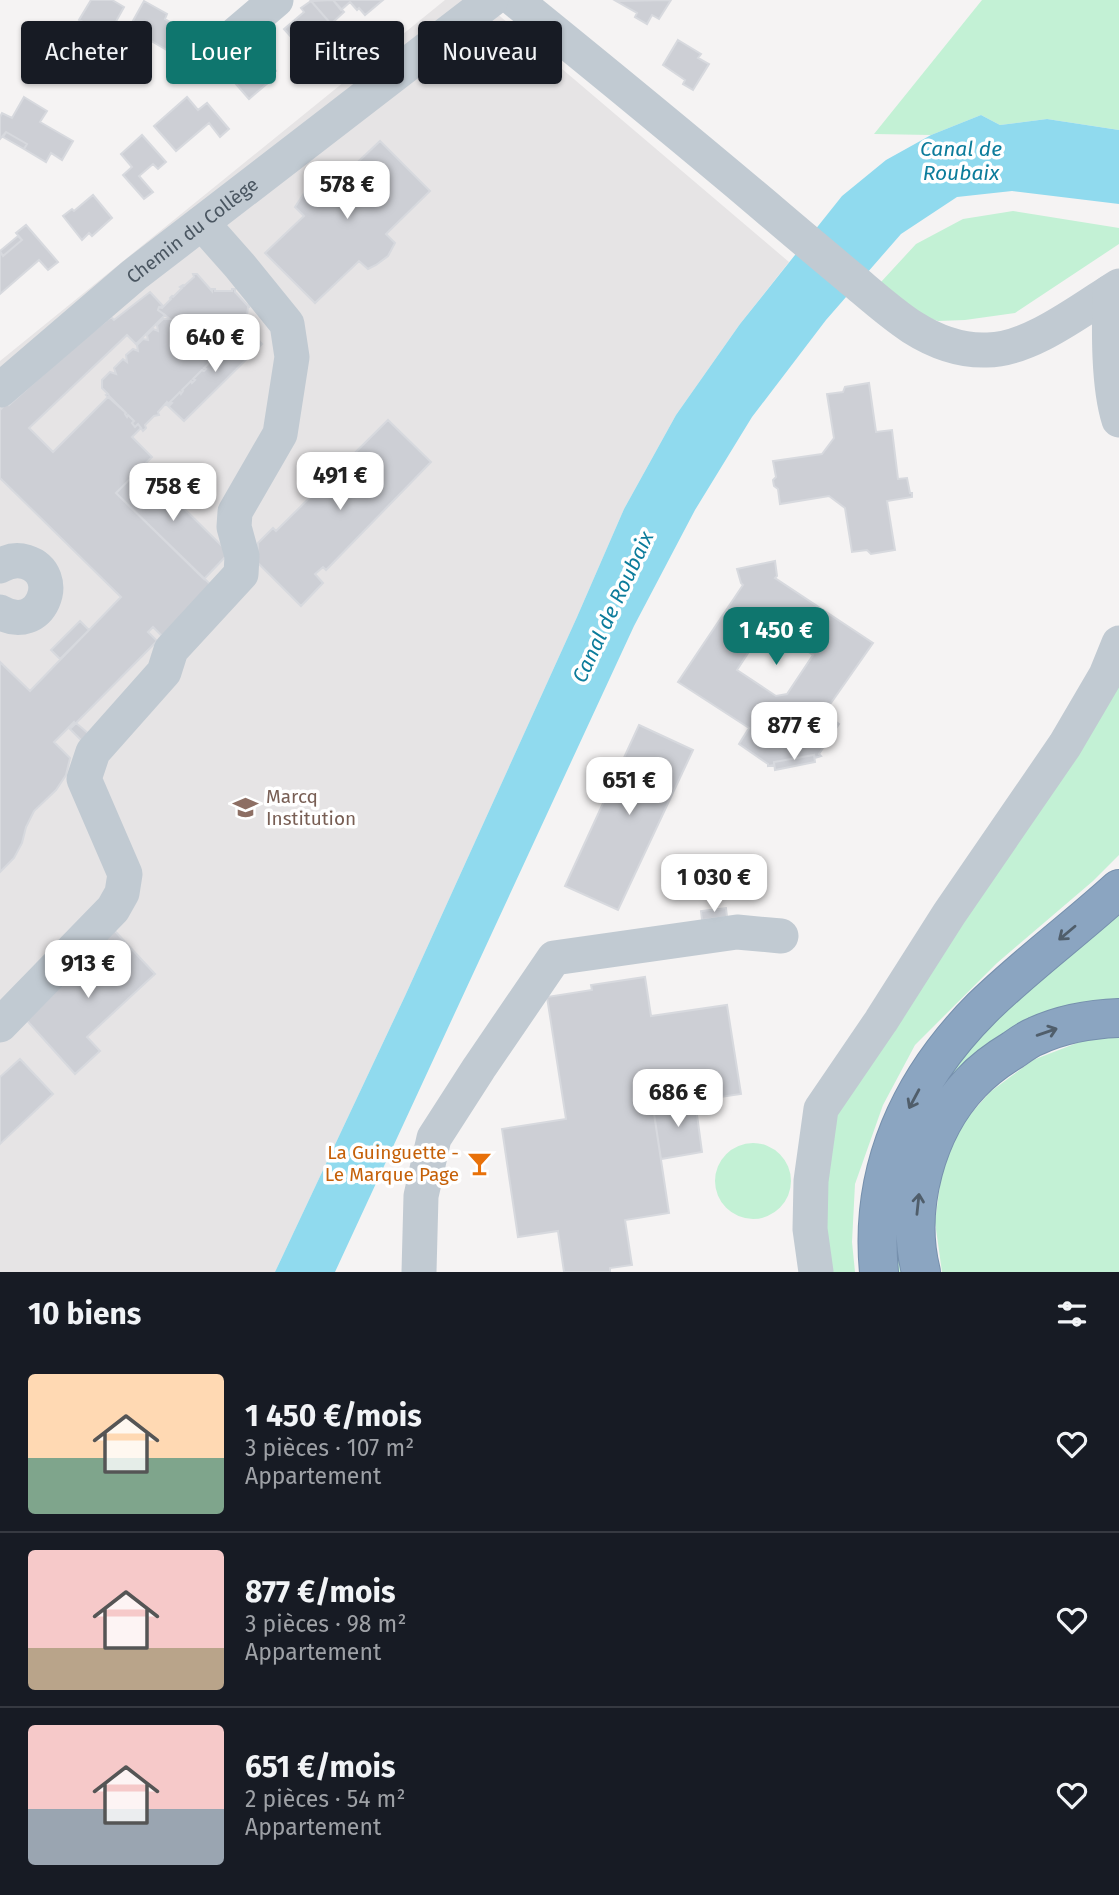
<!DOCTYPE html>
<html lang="fr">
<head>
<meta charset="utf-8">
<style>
  body { margin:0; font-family:"Fira Sans",sans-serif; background:#20242c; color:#f1f3f6; height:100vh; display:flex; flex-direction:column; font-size:26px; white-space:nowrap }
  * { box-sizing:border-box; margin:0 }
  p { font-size:23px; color:#9ea1a6 }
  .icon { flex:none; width:38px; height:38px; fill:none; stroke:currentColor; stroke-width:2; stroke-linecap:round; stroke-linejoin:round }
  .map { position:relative; height:1272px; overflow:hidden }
  .drawer { display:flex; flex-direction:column; background:#171b24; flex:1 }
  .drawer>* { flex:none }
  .top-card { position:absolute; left:21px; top:21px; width:700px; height:63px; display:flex; gap:14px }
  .price { position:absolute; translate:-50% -60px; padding:0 16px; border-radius:14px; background:#fff; color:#222; font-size:23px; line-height:46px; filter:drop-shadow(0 2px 4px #0008) }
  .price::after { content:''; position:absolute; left:50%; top:42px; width:21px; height:16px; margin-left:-10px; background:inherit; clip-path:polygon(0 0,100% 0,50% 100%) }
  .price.current { background:#0f766e; color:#fff }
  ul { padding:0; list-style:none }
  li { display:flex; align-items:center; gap:21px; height:175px; padding:0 28px }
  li+li { border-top:2px solid #363941 }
  li span { display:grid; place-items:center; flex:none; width:196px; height:140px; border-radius:7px; color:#555 }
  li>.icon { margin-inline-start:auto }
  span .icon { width:84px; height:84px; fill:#fffc; stroke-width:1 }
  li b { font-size:30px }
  h2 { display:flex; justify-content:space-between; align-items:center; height:84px; padding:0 28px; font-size:30px }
  .tag { padding:0 24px; border-radius:7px; background:#171b24; box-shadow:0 2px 5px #0004; font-size:24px; line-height:63px }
  .tag.current { background:#0f766e; color:#fff }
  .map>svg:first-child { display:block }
  .education { fill:#e6e4e5 }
  .green { fill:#c3f1d5 }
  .water { fill:#90daee }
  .building { fill:#cdcfd5; stroke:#d7d9de; stroke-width:2; fill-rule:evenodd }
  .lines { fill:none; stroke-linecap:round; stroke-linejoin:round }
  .highway-casing { stroke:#7690ad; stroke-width:40 }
  .minor { stroke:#c1cad2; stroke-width:35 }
  .highway { stroke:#8ba5c1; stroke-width:38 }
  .oneway { stroke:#505e6b }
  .labels { text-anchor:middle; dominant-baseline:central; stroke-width:7; stroke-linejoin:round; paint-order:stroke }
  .street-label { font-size:19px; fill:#4a5661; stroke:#fff }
  .education-label { font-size:19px; fill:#785e54; stroke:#fff; text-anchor:start }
  .food-label { font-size:19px; fill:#c56008; stroke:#fff; text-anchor:end }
  .water-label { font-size:21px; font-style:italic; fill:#0c7c9b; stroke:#fff }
</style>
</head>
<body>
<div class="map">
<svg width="1119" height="1272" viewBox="0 0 1119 1272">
  <rect width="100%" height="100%" fill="#f5f3f3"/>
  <!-- education -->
  <path class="education" d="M445 0H481L789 262 740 324 676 415 624 509 577 617 405 996 275 1272H0V361Z"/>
  <!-- green -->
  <path class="green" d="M982 0H1119V130L1047 119 1000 125 981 115 931 135 874 134Z
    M1013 211 1119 228V244L1015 313 965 320 938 321 921 315 881 282 916 244 963 219Z
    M1119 673V855L1093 881 997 963 915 1045 883 1105 855 1184 852 1242 855 1272H826L824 1175 835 1114Z
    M1119 912V1008L973 1068 911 1272H897V1218L928 1106 981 1033Z
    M1119 1037V1272H942L935 1222 942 1170 960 1126 990 1092 1033 1060 1090 1038Z
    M715 1181a38 38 0 1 1 76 0a38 38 0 1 1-76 0Z"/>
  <!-- water -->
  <path class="water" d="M981 115 1000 125 1047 119 1119 130V204L1012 191 957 197 901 234 826 320 752 417 695 510 634 626 335 1272H275L405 996 577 617 624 509 676 415 740 324 842 196 886 160 931 135Z"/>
  <!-- building -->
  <path class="building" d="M91 0H112L124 7 108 36 79 20Z
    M333 0H383L365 15 359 8 357 10 350 2 341 10Z
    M333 0 344 12 331 24 311 1Z
    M671 0 659 19 652 15 647 24 635 17 637 13 616 1Z
    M144 1 167 14 165 19 186 31 190 23 200 29 182 59 129 28Z
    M311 1 331 24 322 32 330 41 311 59 284 29 304 12 301 8Z
    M678 40 701 54 698 58 709 64 693 90 683 84 685 80 663 65Z
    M256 49 276 71 267 79 269 82 249 99 229 76 249 59 247 57Z
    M24 97 47 111 40 122 73 141 62 160 51 153 46 162 24 149 27 144 6 132 0 139V117L2 113 12 118Z
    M187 97 198 110 207 103 229 129 220 137 209 123 176 151 154 126Z
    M6 132 27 144 24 149 3 137Z
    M142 135 166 162 158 169 153 164 139 176 153 192 144 199 123 175 132 167 121 154Z
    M380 141 430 191 386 234 395 243 388 256 376 265 368 269 359 261 315 303 265 253 304 216 295 207 310 184 333 169 341 178Z
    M93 195 112 218 92 236 89 233 82 240 63 216 72 209 74 211Z
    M26 225 58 262 48 270 39 260 0 294V252L3 256 22 240 16 233Z
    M18 236 22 240 3 256 0 251Z
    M193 274H197L212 291V289H215V291H232V289H235V292L247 305 249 304V307H248L246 324 248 327H246L238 335 239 336 237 338 236 337 226 346 228 347 226 349 224 348 216 357 217 358 215 361 213 359 204 368 206 369 204 371 202 370 193 379 195 380 192 383 191 381 182 390 183 391 181 394 180 392 170 402 172 403 170 405 167 402 158 412 159 415 154 416 145 425 146 428 143 431 138 424 135 427 132 423 134 421 128 415 127 417 125 414 126 413 106 395 108 394 102 388V380L110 372 116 374 114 368 123 359 127 362 126 355 133 349 138 351 137 345 143 339 148 340 147 335 153 329 158 331 157 325 163 319H170L158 310 159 307 162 308 171 299 170 298 172 296 173 297 182 288 180 287 183 285 184 286 194 277Z
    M150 292 163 306 159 307 158 310 165 315 136 344 127 335 29 428 53 452 109 396 126 413 125 414 127 417 128 415 134 421 132 423 135 427 138 424 141 428 132 437 152 457 116 493 211 585 162 636 153 627 148 632 157 641 75 724 74 722 54 742 70 758 66 775 56 790 34 811 26 827 22 843 14 858 0 872V662L30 691 121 597 0 478V410L7 402 9 405 70 350 111 317 114 320Z
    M246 327 262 344 184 421 166 404 167 402 170 405 172 403 170 402 180 392 181 394 183 391 182 390 191 381 192 383 195 380 193 379 202 370 204 371 206 369 204 368 213 359 215 361 217 358 216 357 224 348 226 349 228 347 226 346 236 337 237 338 239 336 238 335Z
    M869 383 876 432 892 430 898 479 907 478 910 493H912V497L887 501 895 550 871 554 867 550 852 552 845 508 829 496 780 504 778 489 774 486 773 480 776 477 773 461 822 454 834 438 827 394 843 392 845 387Z
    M388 420 431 462 326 570 323 567 315 574 323 583 301 606 257 562 258 543 273 528 276 531Z
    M142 467 229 553 204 579 116 493Z
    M775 561 777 576 775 578 873 643 824 713 839 724 819 754 821 756 815 758 814 755 774 762V765L768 766V764L739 744 749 728 678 682 743 585 741 583 737 569ZM767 624 813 655 787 694 776 696 737 670Z
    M80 621 89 630 60 659 51 650Z
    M76 723 89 734 82 741 70 729Z
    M639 725 693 750 618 910 565 886Z
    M814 755 815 762 775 770 774 762Z
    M726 908 727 917 702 920 701 911Z
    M114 930 155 974 87 1037 100 1051 75 1074 22 1015Z
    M645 977 651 1016 727 1005 741 1094 653 1107 669 1213 625 1220 632 1265 610 1268V1272H564L558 1231 518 1237 502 1129 566 1119 547 997 592 990 591 985Z
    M20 1059 53 1094 0 1144V1077Z
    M695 1100 702 1152 661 1159 653 1107Z"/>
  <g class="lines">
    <defs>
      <path id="highway" d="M879 1272C869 1169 910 1080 982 1008 1025 966 1074 930 1119 889
        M921 1272C905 1209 926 1130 971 1083 983 1070 998 1059 1013 1050 1020 1045 1028 1039 1036 1036 1062 1024 1091 1019 1119 1018"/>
    </defs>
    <!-- highway casing -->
    <use href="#highway" class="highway-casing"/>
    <!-- minor -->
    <g class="minor">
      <path d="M515 0C599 68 682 136 765 206 794 231 824 256 854 281 873 297 892 314 912 327 934 341 961 351 987 350 1030 350 1082 309 1119 286"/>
      <path d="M203 62 276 0"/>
      <path d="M1110 292C1109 328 1108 386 1119 420"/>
      <path id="s1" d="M0 390 134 275 491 0"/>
      <path d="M0 566C8 561 16 559 26 562 65 574 41 636 0 612"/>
      <path d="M0 1025 113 909 122 893 125 874 84 779 93 752 164 672 171 650 241 574 242 556 234 527 235 512 280 434 292 357 287 324 240 266 202 223"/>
      <path d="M419 1272 421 1196 434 1138 479 1068 554 958 737 932 781 936"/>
      <path d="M816 1272 810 1229 811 1181 821 1109 881 1021 949 914 1065 745 1106 675 1119 643"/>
    </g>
    <!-- highway -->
    <use href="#highway" class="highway"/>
  </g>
  <!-- one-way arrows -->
  <defs><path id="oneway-shaft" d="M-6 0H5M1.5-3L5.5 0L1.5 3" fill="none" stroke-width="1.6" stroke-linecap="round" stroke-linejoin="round" transform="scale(1.75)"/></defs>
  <g class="oneway">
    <use href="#oneway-shaft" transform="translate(1067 933) rotate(140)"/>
    <use href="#oneway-shaft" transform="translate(1047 1032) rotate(-19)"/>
    <use href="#oneway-shaft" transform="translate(914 1099) rotate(118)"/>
    <use href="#oneway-shaft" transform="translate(918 1204) rotate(-84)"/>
  </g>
  <!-- icons -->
  <defs>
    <symbol id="school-bare" viewBox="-9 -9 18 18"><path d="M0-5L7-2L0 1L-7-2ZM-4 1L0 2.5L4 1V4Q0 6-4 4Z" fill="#8d6e63" stroke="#fff" stroke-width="2.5" paint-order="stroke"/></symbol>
    <symbol id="bar-bare" viewBox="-9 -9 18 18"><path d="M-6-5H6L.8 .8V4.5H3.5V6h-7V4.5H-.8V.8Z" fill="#e8710a" stroke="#fff" stroke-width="2.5" paint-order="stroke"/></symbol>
  </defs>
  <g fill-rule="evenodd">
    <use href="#school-bare" x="228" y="790" width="35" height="35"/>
    <use href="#bar-bare" x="462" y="1146" width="35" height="35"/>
  </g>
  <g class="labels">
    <!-- street labels -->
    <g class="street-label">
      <text stroke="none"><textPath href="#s1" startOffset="250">Chemin du Collège</textPath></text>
    </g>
    <!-- education labels -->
    <g class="education-label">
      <text x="266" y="796">Marcq<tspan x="266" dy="22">Institution</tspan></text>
    </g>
    <!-- food labels -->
    <g class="food-label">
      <text x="459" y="1152">La Guinguette -<tspan x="459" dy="22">Le Marque Page</tspan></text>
    </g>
    <!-- water labels -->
    <g class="water-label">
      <text x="961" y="149">Canal de<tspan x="961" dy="24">Roubaix</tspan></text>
      <text transform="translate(613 607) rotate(-65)">Canal de Roubaix</text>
    </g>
  </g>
</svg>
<b class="price" style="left:347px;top:221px">578 €</b>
<b class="price" style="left:215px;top:374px">640 €</b>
<b class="price" style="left:340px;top:512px">491 €</b>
<b class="price" style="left:173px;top:523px">758 €</b>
<b class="price current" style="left:776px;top:667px">1 450 €</b>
<b class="price" style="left:794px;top:762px">877 €</b>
<b class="price" style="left:629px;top:817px">651 €</b>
<b class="price" style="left:714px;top:914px">1 030 €</b>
<b class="price" style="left:88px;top:1000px">913 €</b>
<b class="price" style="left:678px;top:1129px">686 €</b>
<div class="top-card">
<a class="tag">Acheter</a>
<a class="tag current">Louer</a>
<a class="tag">Filtres</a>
<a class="tag">Nouveau</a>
</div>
</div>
<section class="drawer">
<h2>10 biens<svg class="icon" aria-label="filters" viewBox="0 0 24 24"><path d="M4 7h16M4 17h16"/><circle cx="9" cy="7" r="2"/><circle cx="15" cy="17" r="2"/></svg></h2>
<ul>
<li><span style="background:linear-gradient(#ffd9b3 60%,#7fa58c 0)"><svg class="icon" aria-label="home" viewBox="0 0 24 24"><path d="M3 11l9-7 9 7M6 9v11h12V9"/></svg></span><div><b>1 450 €/mois</b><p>3 pièces · 107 m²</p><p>Appartement</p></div><svg class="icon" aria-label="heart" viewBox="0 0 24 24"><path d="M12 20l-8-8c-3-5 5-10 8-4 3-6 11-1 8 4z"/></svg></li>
<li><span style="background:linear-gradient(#f6c9c9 70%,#b9a48a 0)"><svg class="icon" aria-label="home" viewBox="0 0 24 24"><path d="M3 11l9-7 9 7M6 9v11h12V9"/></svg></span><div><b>877 €/mois</b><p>3 pièces · 98 m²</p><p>Appartement</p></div><svg class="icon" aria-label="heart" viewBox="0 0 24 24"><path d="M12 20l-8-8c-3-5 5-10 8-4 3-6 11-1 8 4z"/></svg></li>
<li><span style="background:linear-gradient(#f6c9c9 60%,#9aa5b1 0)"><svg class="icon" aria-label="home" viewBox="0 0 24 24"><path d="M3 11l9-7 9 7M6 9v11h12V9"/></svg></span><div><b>651 €/mois</b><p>2 pièces · 54 m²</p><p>Appartement</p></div><svg class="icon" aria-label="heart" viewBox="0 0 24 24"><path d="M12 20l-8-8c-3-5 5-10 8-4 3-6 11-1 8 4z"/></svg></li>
</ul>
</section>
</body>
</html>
